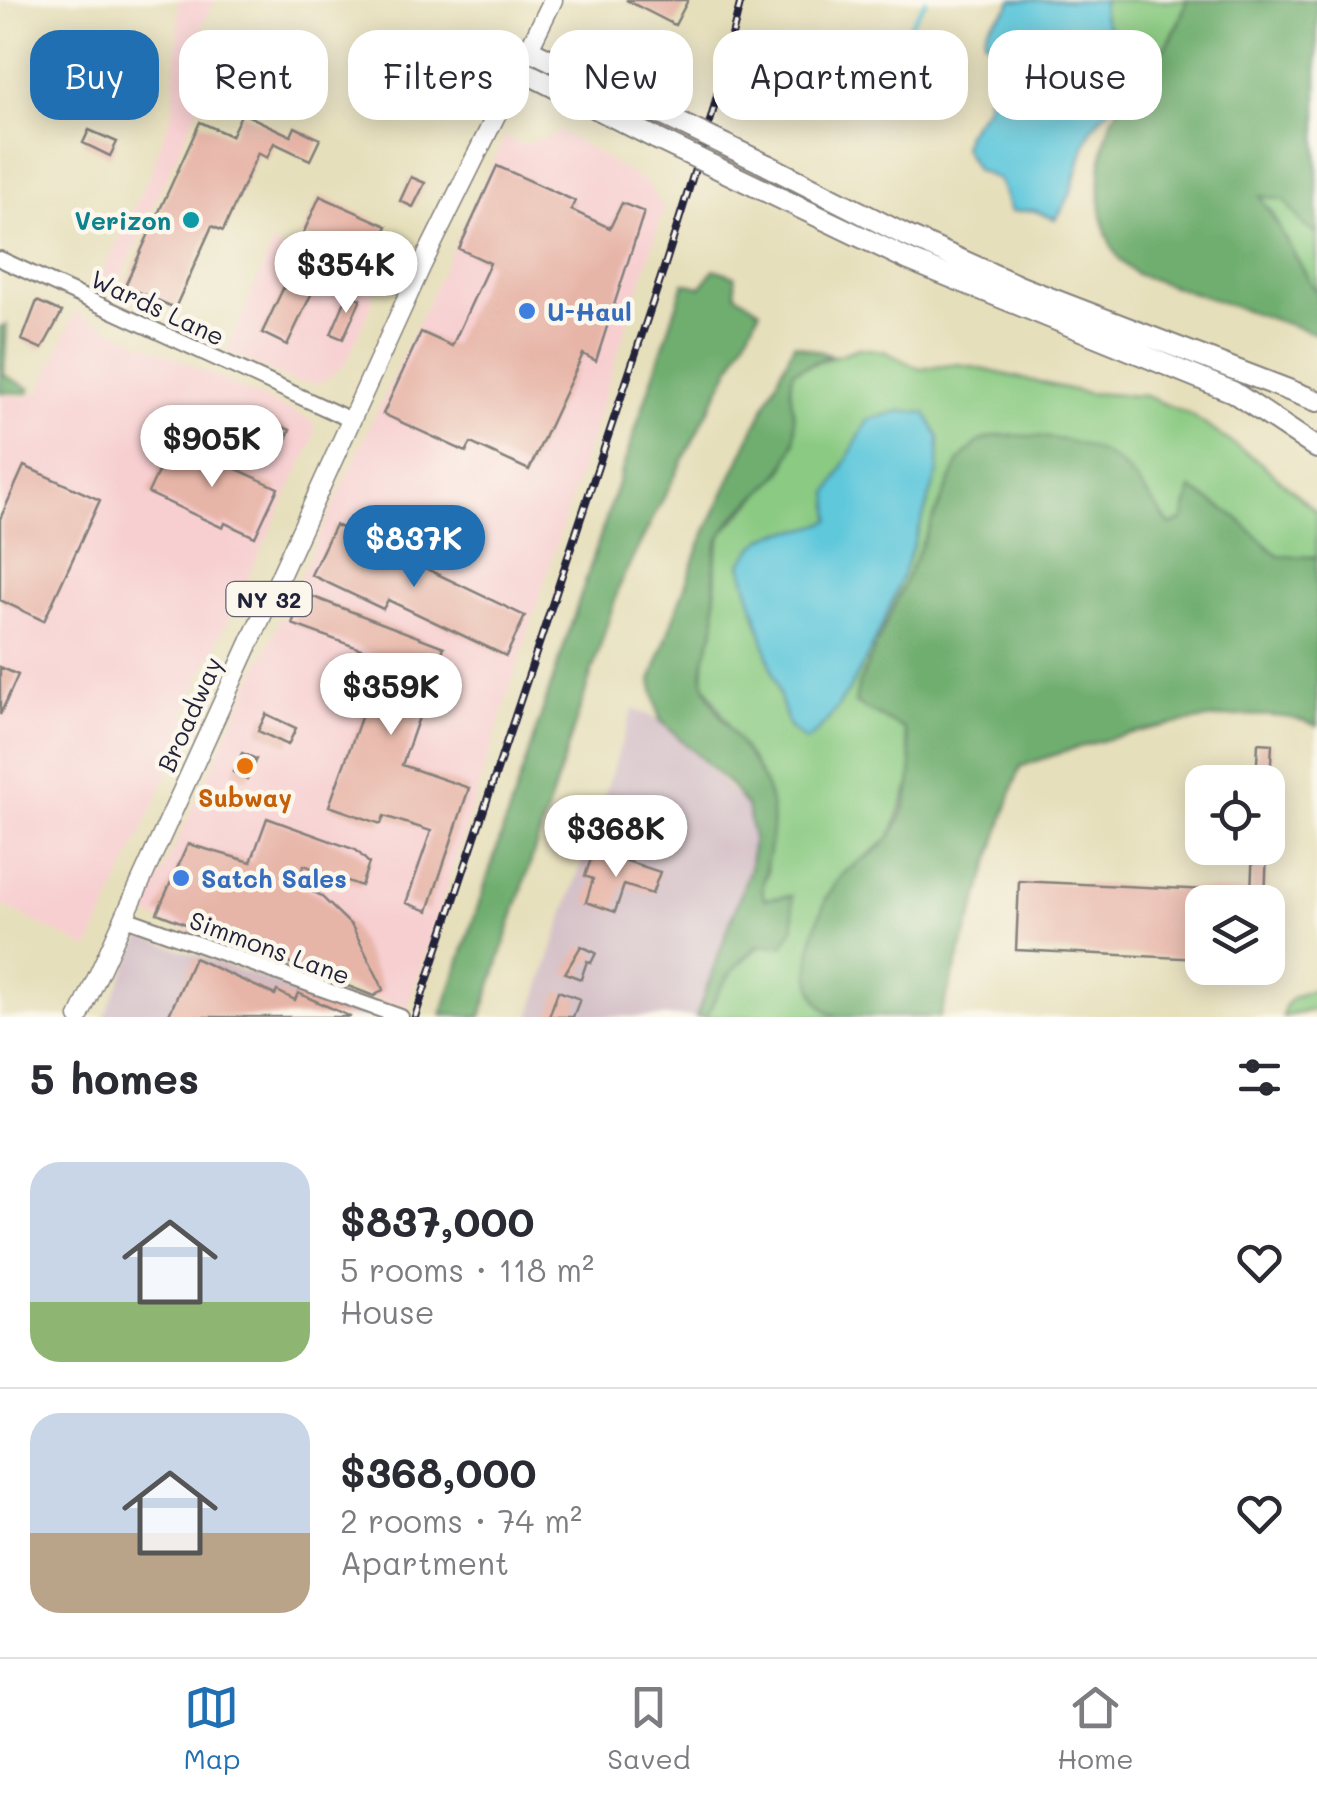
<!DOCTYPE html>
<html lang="en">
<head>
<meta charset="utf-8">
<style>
  body { margin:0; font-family:Mali,sans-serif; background:#f7f7f7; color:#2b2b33; height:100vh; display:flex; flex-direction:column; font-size:38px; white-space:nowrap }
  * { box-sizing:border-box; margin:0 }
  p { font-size:32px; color:#7c7c81 }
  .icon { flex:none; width:55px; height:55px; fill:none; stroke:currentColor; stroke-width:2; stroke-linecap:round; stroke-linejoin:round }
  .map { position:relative; height:1017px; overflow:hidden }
  .panel { display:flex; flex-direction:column; background:#fff; flex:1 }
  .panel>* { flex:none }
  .banner { position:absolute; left:30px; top:30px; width:1258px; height:90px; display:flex; gap:20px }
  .tools { position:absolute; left:1185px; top:765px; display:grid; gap:20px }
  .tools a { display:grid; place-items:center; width:100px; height:100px; border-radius:20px; background:#fff; box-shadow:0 5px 25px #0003; font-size:50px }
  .price { position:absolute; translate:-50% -85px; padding:0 22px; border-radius:35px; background:#fff; color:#222; font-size:32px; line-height:65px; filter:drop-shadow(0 2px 5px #0008) }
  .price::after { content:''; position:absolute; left:50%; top:60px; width:30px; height:22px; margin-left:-15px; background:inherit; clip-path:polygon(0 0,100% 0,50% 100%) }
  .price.active { background:#1f6fb2; color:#fff }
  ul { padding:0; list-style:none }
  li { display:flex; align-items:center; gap:30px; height:250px; padding:0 30px }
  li+li { border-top:2px solid #e1e1e2 }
  li span { display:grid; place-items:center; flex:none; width:280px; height:200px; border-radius:30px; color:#555 }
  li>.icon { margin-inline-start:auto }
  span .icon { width:120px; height:120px; fill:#fffc; stroke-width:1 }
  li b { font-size:42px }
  h2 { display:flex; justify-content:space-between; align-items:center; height:120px; padding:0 30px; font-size:42px }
  .pill { padding:0 35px; border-radius:30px; background:#fff; box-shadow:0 5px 25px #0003; font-size:35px; line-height:90px }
  .pill.active { background:#1f6fb2; color:#fff }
  .dock { display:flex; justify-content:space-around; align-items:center; height:140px; border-top:2px solid #e1e1e2; background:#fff; font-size:28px; color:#7c7c81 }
  .dock a { display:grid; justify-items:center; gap:5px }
  .dock .active { color:#1f6fb2 }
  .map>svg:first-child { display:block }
  .built { fill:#f7cfd1 }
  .industrial { fill:#d2bdc6 }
  .green { fill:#8aca82; stroke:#56765e; stroke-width:2.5 }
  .forest { fill:#6fae70; stroke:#486856; stroke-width:2.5 }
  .water { fill:#5fc8db; stroke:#40758b; stroke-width:2.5 }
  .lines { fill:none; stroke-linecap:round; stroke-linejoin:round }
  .stream { stroke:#5fc8db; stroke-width:4 }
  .building { fill:#e7b5a8 }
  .minor-casing { stroke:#84807b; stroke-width:18 }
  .major-casing { stroke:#84807b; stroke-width:21 }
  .highway-casing { stroke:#84807b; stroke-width:24 }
  .minor { stroke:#fff; stroke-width:14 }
  .major { stroke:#fff; stroke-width:18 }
  .highway { stroke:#fff; stroke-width:20 }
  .rail-casing { stroke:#22223b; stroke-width:8 }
  .rail { stroke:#fbf7ec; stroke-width:4; stroke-dasharray:11; stroke-linecap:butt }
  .highway-bridge-casing { stroke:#84807b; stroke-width:24; stroke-linecap:butt }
  .highway-bridge { stroke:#fff; stroke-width:20 }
  .culture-dot { fill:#0f9aa8; stroke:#fbf7ec; stroke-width:4 }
  .shop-dot { fill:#3f7fe0; stroke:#fbf7ec; stroke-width:4 }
  .food-dot { fill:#e8710a; stroke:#fbf7ec; stroke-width:4 }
  .labels { text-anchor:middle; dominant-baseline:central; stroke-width:9; stroke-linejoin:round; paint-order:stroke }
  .shield { fill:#fbf7ec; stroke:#636270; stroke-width:2.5 }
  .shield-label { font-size:22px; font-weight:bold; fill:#22223b }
  .culture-label { font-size:25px; font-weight:bold; fill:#0d838f; stroke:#fbf7ec; text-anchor:end }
  .street-label { font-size:25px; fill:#22223b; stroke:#fbf7ec }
  .shop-label { font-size:25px; font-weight:bold; fill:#366cbe; stroke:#fbf7ec; text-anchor:start }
  .food-label { font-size:25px; font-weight:bold; fill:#c56008; stroke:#fbf7ec }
</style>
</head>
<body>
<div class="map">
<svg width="1317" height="1017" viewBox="0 0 1317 1017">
  <rect width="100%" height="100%" fill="#fbf7ec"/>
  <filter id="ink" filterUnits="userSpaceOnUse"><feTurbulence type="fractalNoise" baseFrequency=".01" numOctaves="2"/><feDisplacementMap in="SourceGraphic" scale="20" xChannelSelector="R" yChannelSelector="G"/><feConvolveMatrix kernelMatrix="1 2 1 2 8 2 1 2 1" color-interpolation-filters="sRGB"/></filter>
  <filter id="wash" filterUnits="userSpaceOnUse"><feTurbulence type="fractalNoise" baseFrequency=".0048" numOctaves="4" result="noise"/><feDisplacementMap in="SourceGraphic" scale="40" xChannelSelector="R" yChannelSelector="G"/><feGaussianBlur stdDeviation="2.25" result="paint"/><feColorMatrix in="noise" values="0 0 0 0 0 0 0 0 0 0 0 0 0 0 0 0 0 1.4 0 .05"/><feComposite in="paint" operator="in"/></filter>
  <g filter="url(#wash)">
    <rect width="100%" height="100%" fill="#e6dfbb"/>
    <!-- built -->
    <path class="built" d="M179 0H215L203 24 197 110 112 298 95 289 152 170 173 109Z
      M562 132 647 184 664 209 407 1010 150 917 145 910 505 136 521 145Z
      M273 244 373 291 372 303 346 364 319 384 296 382 226 352Z
      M75 312 314 422V439L184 712 192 720 89 949 0 904V395L26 397 41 391Z"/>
    <!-- industrial -->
    <path class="industrial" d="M633 709 660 720 747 807 753 836 750 868 696 1017H530Z
      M141 936 373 1017H104Z"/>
    <!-- green -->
    <path class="green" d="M1104 0H1187C1173 39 1161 62 1122 81 1119 69 1120 59 1117 48 1111 30 1098 19 1104 0Z
      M1265 194 1284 200 1317 234V293L1293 257 1271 210 1261 201Z
      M859 348 884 351 920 369 959 364 1086 393 1146 396 1191 415 1261 463 1317 512V557L1278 556 1235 516 1191 489 1183 520 1170 525 1134 478 855 703 904 729 914 773 890 838 844 873 826 898 812 946 833 1012 839 1017H707C723 971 752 948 794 926L791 896 764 899 761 888 768 871 728 724 703 681 705 653 715 628 716 556 722 533 783 471 795 442 788 389 793 371Z
      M1312 990 1317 991V1009L1283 1017C1283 999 1297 995 1312 990Z"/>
    <!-- forest -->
    <path class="forest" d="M1187 0H1317V234L1304 226 1284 200 1260 196 1317 293V334L1136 274C1094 247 1094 175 1108 131 1114 111 1125 103 1122 81 1162 59 1173 44 1187 0Z
      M714 269 735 276 736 294 760 310 621 581 481 1017 442 1015 684 283 701 287Z
      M7 325 4 375 30 389 29 393 0 392V327Z
      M794 344 831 355 793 371C785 397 801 422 793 446 781 488 740 501 722 534 708 558 718 597 715 624 712 643 698 663 704 683 718 724 756 754 769 795 781 835 757 879 764 899L792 896 794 926 783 946 758 945C734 966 718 986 707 1017H696L750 868 753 836 747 807 731 786 660 720 651 681 700 544Z
      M997 435C1039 435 1093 438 1125 469 1142 485 1155 507 1170 525L1183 520 1191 489 1235 516 1278 556 1317 557V726C1252 695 1087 741 1020 767L940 1017C914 1017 864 1017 840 1017 786 1002 815 905 842 876 855 862 877 855 889 838 911 807 918 763 904 729L855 703 858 686 959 461 979 441Z"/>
    <!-- water -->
    <path class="water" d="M1012 0H1104C1097 20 1113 29 1118 48 1120 59 1119 69 1122 81L1112 92 1110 109C1073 135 1085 185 1055 219L1033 210 1011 212 999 180 976 170 963 147 966 133 987 106 989 75 997 71 1025 74 1023 67 1002 60 985 39C984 20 1007 17 1012 0Z
      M901 411 926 413 939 438 938 472C915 543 865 698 806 741L789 727 741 564C771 517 791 540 831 520L829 493 868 420Z"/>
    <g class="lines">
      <!-- stream -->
      <path class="stream" d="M883 67 926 0"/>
    </g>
    <g id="blocks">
      <!-- building -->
      <path class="building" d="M626 0H688L675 25Z
        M242 113 291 136 295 127 320 139 310 160 274 143 267 158 258 153 223 231 212 226 175 308 125 286 200 122 231 136Z
        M89 130 117 142 110 156 83 143Z
        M497 166 575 201 571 210 610 228 622 203 644 212 596 361 583 354 529 470 471 443 466 452 383 414 421 332 452 346 490 263 459 249Z
        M411 177 425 183 413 207 400 201Z
        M320 196 387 226 368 266 302 236Z
        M291 272 316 284 287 345 262 333Z
        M348 294 361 299 343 339 331 334Z
        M37 301 62 312 42 349 22 340Z
        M252 413 290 430 283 446 245 428Z
        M173 440 278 488 255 537 225 523 223 528 148 493Z
        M24 466 100 500 44 621 0 600V519Z
        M335 525 525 616 506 656 388 600 383 609 311 575Z
        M303 593 444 647 402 765 469 788 428 911 406 903 431 831 384 816 381 824 329 806 383 657 292 624Z
        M0 667 18 675 0 715Z
        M266 714 296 728 288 745 258 731Z
        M1258 743 1272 744 1270 782H1256Z
        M242 753 256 759 247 779 233 772Z
        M267 818 356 850 369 863 361 886 304 865 297 884 320 895 352 926 380 982 383 990 374 996 157 913 188 844 251 862Z
        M1253 848H1267L1265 902H1202V959L1016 950 1019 881 1251 892Z
        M594 850 660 872 652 894 624 885 615 912 586 902 593 879 585 876Z
        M581 946 596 953 591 963 587 961 581 979 565 973Z
        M194 958 275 995 277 991 295 1000 298 993 351 1017H168Z
        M558 991 580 999 573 1017H549Z"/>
    </g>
  </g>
  <g filter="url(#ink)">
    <use href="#blocks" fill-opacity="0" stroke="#84807b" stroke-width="2.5"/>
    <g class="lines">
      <defs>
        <path id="minor" d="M0 259 351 420
          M125 918 401 1017"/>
        <path id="major" d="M79 1017 422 265 553 0"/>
        <path id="highway" d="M526 48 663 115
          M517 68 657 139
          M767 165 903 234 1021 287 1317 401
          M759 188 909 260 1233 392 1317 448"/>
      </defs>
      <!-- minor casing -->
      <use href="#minor" class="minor-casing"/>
      <!-- major casing -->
      <use href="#major" class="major-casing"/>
      <!-- highway casing -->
      <use href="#highway" class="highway-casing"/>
      <!-- minor -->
      <use href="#minor" class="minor"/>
      <!-- major -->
      <use href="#major" class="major"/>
      <!-- highway -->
      <use href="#highway" class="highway"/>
      <defs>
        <path id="rail" d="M415 1017 664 268 712 115 741 0"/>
      </defs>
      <!-- rail casing -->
      <use href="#rail" class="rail-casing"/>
      <!-- rail -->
      <use href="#rail" class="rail"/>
      <defs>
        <path id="highway-bridge" d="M663 115 767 165
          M657 139 759 188"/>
      </defs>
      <!-- highway-bridge casing -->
      <use href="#highway-bridge" class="highway-bridge-casing"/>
      <!-- highway-bridge -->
      <use href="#highway-bridge" class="highway-bridge"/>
    </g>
  </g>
  <!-- markers -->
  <circle class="culture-dot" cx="191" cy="220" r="10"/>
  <g class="shop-dot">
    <circle cx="527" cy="311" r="10"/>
    <circle cx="181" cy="878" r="10"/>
  </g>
  <circle class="food-dot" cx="245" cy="766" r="10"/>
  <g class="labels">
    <!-- shield labels -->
    <rect class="shield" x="226.5" y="582" width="85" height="34" rx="8"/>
    <g class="shield-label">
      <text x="269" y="599">NY 32</text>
    </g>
    <!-- culture labels -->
    <g class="culture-label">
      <text x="171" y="220">Verizon</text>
    </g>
    <!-- street labels -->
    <g class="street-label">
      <text transform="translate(158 307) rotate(25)">Wards Lane</text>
      <text transform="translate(189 714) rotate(-66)">Broadway</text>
      <text transform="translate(270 947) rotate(20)">Simmons Lane</text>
    </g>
    <!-- shop labels -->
    <g class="shop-label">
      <text x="547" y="311">U-Haul</text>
      <text x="201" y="878">Satch Sales</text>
    </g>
    <!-- food labels -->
    <g class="food-label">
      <text x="245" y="797">Subway</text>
    </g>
  </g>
</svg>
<div class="tools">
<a><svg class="icon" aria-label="locate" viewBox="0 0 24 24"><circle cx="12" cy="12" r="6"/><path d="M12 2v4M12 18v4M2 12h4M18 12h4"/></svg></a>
<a><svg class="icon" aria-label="layers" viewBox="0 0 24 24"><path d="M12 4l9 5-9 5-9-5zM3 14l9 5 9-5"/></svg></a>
</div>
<b class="price" style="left:346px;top:316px">$354K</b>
<b class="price" style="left:212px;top:490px">$905K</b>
<b class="price active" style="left:414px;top:590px">$837K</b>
<b class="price" style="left:391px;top:738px">$359K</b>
<b class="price" style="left:616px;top:880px">$368K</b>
<div class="banner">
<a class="pill active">Buy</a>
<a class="pill">Rent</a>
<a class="pill">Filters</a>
<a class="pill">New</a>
<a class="pill">Apartment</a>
<a class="pill">House</a>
</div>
</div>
<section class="panel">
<h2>5 homes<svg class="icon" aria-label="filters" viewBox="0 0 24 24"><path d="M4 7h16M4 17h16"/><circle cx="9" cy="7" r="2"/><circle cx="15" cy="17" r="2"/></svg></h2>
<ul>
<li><span style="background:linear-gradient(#c9d6e8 70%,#8fb573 0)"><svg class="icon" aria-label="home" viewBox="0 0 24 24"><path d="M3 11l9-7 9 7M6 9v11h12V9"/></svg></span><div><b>$837,000</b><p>5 rooms · 118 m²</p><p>House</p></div><svg class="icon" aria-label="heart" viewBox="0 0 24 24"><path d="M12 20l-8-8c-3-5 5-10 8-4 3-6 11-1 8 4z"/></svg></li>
<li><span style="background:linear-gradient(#c9d6e8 60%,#b9a48a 0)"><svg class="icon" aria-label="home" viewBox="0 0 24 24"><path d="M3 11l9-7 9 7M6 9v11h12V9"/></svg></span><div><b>$368,000</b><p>2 rooms · 74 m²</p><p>Apartment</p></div><svg class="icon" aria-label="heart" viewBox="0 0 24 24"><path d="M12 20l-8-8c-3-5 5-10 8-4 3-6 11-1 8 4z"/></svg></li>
</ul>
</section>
<nav class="dock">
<a class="active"><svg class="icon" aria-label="map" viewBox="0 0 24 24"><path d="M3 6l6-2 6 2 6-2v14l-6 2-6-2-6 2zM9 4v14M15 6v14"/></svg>Map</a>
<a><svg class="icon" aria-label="saved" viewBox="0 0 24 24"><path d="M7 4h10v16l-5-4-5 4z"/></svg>Saved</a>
<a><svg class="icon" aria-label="home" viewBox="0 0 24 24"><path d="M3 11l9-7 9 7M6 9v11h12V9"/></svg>Home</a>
</nav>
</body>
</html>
